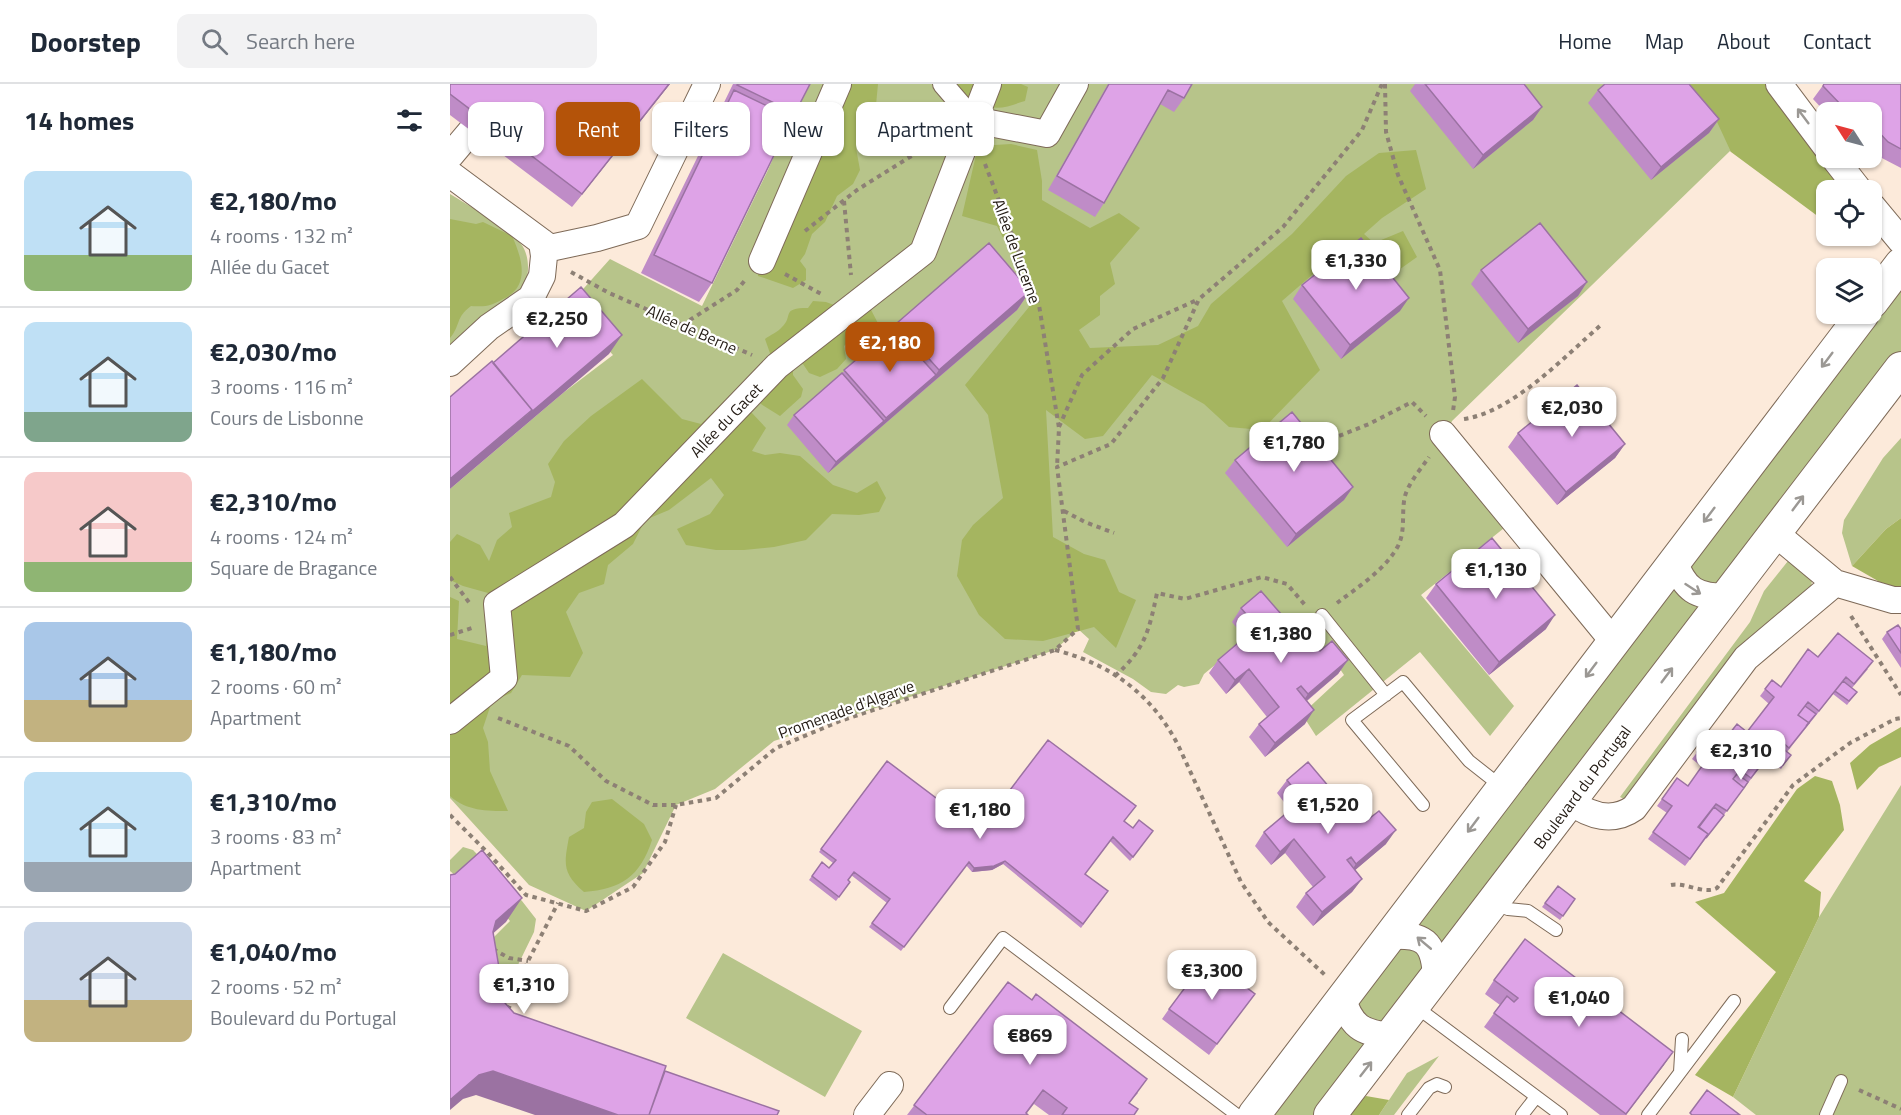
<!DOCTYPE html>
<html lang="en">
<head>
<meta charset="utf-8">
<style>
  body { margin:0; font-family:"Titillium Web",sans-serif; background:#f2f2f3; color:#1f2937; height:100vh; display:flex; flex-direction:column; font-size:22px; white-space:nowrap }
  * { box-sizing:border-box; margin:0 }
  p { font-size:20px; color:#747a83 }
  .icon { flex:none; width:33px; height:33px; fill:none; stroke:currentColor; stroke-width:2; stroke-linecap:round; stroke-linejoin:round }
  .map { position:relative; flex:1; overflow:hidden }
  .panel { display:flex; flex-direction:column; background:#fff; width:450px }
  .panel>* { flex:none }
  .guide { position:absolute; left:18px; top:18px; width:570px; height:54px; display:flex; gap:12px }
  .needle { width:39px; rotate:306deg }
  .buttons { position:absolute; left:1366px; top:18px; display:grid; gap:12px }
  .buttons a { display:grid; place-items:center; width:66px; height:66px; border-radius:12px; background:#fff; box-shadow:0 2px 4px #0004; font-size:30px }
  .price { position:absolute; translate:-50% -51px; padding:0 14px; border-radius:12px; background:#fff; color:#222; font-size:20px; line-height:39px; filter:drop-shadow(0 2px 3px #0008) }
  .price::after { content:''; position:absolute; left:50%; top:36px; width:18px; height:14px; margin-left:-9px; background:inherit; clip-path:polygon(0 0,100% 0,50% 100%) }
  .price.on { background:#b45309; color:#fff }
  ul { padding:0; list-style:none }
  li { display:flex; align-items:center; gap:18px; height:150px; padding:0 24px }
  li+li { border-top:2px solid #e0e1e3 }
  li span { display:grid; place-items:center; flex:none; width:168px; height:120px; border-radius:12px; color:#555 }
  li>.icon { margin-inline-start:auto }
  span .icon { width:72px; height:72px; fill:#fffc; stroke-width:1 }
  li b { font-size:26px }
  h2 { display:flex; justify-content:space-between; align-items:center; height:72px; padding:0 24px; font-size:26px }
  .pill { padding:0 21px; border-radius:12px; background:#fff; box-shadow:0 2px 4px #0004; font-size:21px; line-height:54px }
  .pill.on { background:#b45309; color:#fff }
  header { display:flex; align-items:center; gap:36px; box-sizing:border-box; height:84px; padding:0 30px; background:#fff; border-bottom:2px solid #e0e1e3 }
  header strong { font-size:28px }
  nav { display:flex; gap:33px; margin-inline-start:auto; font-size:21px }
  .search { width:420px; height:54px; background:#f2f2f3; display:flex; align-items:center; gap:15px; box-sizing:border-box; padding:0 21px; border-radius:12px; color:#747a83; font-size:22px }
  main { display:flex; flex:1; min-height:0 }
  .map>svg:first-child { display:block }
  .green { fill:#b7c48a }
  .forest { fill:#a5b560 }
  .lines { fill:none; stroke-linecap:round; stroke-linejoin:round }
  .service-casing { stroke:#7e6a58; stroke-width:14 }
  .pedestrian-casing { stroke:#7e6a58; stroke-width:22 }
  .minor-casing { stroke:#7e6a58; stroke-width:28 }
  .tertiary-casing { stroke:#7e6a58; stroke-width:34 }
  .path { stroke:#8d8075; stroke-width:4; stroke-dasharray:4.5 4.5; stroke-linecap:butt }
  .service { stroke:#fff; stroke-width:12 }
  .pedestrian { stroke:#fff; stroke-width:20 }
  .minor { stroke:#fff; stroke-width:26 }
  .tertiary { stroke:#fff; stroke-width:32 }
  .wall { fill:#bf8cc7 }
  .shaded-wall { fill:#9b72a2 }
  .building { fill:#dea3e7; stroke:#9b72a2; stroke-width:1.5 }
  .oneway { stroke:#9b9894 }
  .labels { text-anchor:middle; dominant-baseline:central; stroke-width:4.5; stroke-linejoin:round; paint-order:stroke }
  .street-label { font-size:16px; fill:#211912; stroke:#fff }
</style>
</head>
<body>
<header>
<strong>Doorstep</strong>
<div class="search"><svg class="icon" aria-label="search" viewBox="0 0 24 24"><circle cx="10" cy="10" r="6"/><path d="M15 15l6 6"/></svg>Search here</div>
<nav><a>Home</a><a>Map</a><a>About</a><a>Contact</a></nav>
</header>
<main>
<section class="panel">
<h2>14 homes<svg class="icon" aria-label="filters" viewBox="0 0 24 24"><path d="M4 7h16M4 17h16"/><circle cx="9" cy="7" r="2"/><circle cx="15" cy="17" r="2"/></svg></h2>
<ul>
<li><span style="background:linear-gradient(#bfe0f5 70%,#8fb573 0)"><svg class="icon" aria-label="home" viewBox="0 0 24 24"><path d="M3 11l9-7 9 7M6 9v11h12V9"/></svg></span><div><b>€2,180/mo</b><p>4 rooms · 132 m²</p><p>Allée du Gacet</p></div></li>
<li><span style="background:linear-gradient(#bfe0f5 75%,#7fa58c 0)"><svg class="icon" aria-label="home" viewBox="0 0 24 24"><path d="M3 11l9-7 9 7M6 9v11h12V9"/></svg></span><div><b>€2,030/mo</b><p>3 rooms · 116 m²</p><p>Cours de Lisbonne</p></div></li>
<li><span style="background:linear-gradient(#f6c9c9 75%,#8fb573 0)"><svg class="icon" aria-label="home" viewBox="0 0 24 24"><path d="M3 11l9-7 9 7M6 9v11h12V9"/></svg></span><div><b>€2,310/mo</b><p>4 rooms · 124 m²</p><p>Square de Bragance</p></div></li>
<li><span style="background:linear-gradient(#a9c7e8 65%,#c2b280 0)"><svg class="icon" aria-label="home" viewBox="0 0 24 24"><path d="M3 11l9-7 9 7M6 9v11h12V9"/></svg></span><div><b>€1,180/mo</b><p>2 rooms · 60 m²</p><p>Apartment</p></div></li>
<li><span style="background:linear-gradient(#bfe0f5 75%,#9aa5b1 0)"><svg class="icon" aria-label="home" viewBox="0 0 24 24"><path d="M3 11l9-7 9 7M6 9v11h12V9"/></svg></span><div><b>€1,310/mo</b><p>3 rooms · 83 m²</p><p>Apartment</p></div></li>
<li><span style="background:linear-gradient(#c9d6e8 65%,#c2b280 0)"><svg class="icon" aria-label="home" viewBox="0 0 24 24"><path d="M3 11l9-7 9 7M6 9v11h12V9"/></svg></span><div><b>€1,040/mo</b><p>2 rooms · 52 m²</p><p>Boulevard du Portugal</p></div></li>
</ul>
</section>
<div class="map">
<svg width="1451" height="1031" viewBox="0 0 1451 1031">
  <rect width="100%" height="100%" fill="#fceada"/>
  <!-- green -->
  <path class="green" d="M355 0H1327L1281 68 1280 67 1002 337 989 367 995 366 1059 440 971 511 1064 622 1040 652 970 568 866 652 852 630 894 591 876 564 860 573 794 557 754 590 749 600 734 603 728 601 716 610 701 608 683 595 633 568 639 555 628 545 605 566 324 657 265 705 226 721 193 789 136 827 79 801 0 714V405L113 309 163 271 118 222 160 175 252 222 318 86Z
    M0 110C24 125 52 139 71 160 80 171 80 193 73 204 61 224 19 252 0 267Z
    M1451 199V267L1272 500 1267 503 1239 492 1241 474Z
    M1451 354V434L1436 445 1402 482 1392 449 1394 436 1433 374Z
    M1338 477 1362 494 1361 509 1176 716 1170 713 1300 538 1314 507Z
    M1220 501 1253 519 994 864 962 839Z
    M1451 701V1031H1306L1283 1013 1369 833Z
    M13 763 23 766 72 817 86 835 84 848 67 883 44 941 41 856 60 837 15 784 6 792 0 787V776Z
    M963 860 977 884 935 940 909 933 907 911 940 867Z
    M273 869 412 947 375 1013 236 934Z
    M889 936 918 956 867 1031H815Z
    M989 972 944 1031H929L957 989Z"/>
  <!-- forest -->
  <path class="forest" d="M382 0H428L426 21 415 39 406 64 410 86 403 100 387 112 375 138 362 150 355 170 350 177 356 185V196L343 204 308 192 305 167Z
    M500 0H571L578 3 575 17C564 20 552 26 540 23 530 20 524 14 512 13Z
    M1239 0H1317L1392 106H1377V139L1281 68 1261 25Z
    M561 60 587 66 592 97V116L640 144 669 129 690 144 660 179 665 200 650 212V231L629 246 640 264 708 261 748 242 761 220 842 150 896 92 929 69 966 66 976 105 932 134 914 150 924 159 953 147 967 173 939 193 900 158 832 217 870 286 812 346 779 343 754 320 702 291 653 352 635 355 596 326 603 453 634 470 655 476 669 508 686 516 666 564 644 543 593 557 555 555 529 531 507 492 512 456 523 441 553 414 538 331 515 301 579 223 569 185 547 142 512 132 528 62Z
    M0 135 26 140 33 138 62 152C72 174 81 202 53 215 40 222 37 223 21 222 5 234 11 241 0 254Z
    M363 217 376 218 392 224 419 222 431 245 420 258 412 262 399 257 394 262 396 275 387 285 370 293 359 289 353 280 343 281V291L353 305 351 313 330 332 311 320 292 301 321 272 315 255C320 251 328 248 332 243 344 232 330 224 358 224Z
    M192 295 232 335 251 340 275 316 302 329 316 344 302 367 315 371 330 369 350 372 383 401 407 409 427 397 436 414 429 428 409 431 382 430 356 456 324 463 294 466H266L236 461 227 445 260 430 274 411 261 394 219 426 195 436 183 460 158 481 154 500 129 509 116 528 133 569 120 593 72 591 61 609 42 617 33 644 38 658 40 687 58 727C36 727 17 727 0 712V513L9 517 7 555 36 562 38 509 13 502 0 496V458L7 450 30 461 39 477 47 456 62 443 59 429 101 413 105 398 98 380 114 357 141 332Z
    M1451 434V508H1447L1402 482 1436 445Z
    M1451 643V673L1429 683 1407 706 1400 679 1420 661Z
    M1365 692 1382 697 1390 721 1394 746 1354 797 1371 808 1369 833 1283 1013 1245 991 1326 888 1245 818 1274 809 1347 705Z
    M162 715 194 740 202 756C190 793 171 805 134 808 112 789 114 780 119 753L134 744 136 728 142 718Z
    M916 1012 939 1016 929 1031H895Z"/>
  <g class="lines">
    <defs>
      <path id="service" d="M872 531 936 611
        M973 721 902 636 953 598 1019 677 1052 703
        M1044 820 1058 825 1078 827 1106 846
        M965 922 1111 1031
        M500 924 553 854 787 1031
        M1230 988 1232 955
        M958 1031 979 1004 987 1000 995 1003
        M1072 1031 1086 1013
        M1198 1031 1284 917
        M1376 1031 1391 997"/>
      <path id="pedestrian" d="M493 0 524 36"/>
      <path id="minor" d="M1329 0 1377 64
        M524 36 597 50 625 0
        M0 72 21 47
        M1384 74 1409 106
        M0 90 100 164 147 154 188 142 257 0
        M1422 122 1451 157
        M312 177 388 0
        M0 279 39 243 81 214 92 192 94 172 92 158
        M993 350 1163 557
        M1325 449 1385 499 1443 516H1451
        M1224 477C1235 506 1246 513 1277 513
        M0 637 54 594 47 520 174 441 327 282 473 168 538 0
        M1121 718C1140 732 1163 739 1184 724L1296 574 1385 499
        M939 852C974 850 984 857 986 893
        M892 913C901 942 911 949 941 952
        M417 1031 440 1001"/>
      <path id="tertiary" d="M1422 218 1451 180
        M804 1031 1413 230
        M880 1031 1451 284"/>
    </defs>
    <!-- service casing -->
    <use href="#service" class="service-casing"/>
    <!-- pedestrian casing -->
    <use href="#pedestrian" class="pedestrian-casing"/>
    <!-- minor casing -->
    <use href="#minor" class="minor-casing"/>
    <!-- tertiary casing -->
    <use href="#tertiary" class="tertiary-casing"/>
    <!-- path -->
    <path class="path" d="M935 0 936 48 948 91 990 186 1005 313 1003 327
      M535 80 589 221 609 344 607 383
      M1422 81 1428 72
      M394 117 401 191
      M355 147 407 106 487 56
      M121 188 159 209 302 271
      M335 190 373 211
      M232 241 287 206 296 195
      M1014 335C1063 328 1115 272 1151 241
      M609 343 632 291 683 245 749 215
      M864 362 919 340 962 318 976 332
      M614 427 635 438 664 449
      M0 493 21 521
      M887 519C908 503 935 486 948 462 956 446 951 429 955 412 959 398 971 385 979 373
      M1401 532 1451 611
      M0 551 22 544
      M844 552 857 542
      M605 566C661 580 703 611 729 663L791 798 818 838 875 891
      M665 592C695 565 699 547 707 509L735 515 812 493 837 500 855 521
      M48 634 119 662 156 697 203 721H226L266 714 326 664 390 637 605 566 628 545 607 383 661 360 713 294 749 215 833 143 912 46 932 0
      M0 731 38 769 76 811 136 827 183 803 215 758 226 721
      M1221 801C1236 798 1253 811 1267 804L1343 701 1400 659 1445 635 1451 634
      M43 865 59 874 78 877
      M58 926 78 877 108 819
      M1409 1006 1451 1025"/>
    <!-- service -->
    <use href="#service" class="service"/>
    <!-- pedestrian -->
    <use href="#pedestrian" class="pedestrian"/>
    <!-- minor -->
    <use href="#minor" class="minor"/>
    <!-- tertiary -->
    <use href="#tertiary" class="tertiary"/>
  </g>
  <!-- wall -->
  <path class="wall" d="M0 0H220L122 123 0 31Z
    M283 0H360L345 29 342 34 262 199 249 218 191 189Z
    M658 0H742L734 14 724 28 710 20 654 119 645 133 598 106Z
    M965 0H1074L1092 23 1083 36 1023 85 960 7Z
    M1374 0H1451V84L1428 72 1422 65V28H1377V30L1363 15Z
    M1148 6 1269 35 1259 49 1201 96 1138 19Z
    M1031 186 1137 198 1128 212 1068 259 1021 200Z
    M852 201 950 227 891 275 843 215Z
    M580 207 567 226 378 389 337 341 344 331 444 244 447 239Z
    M1068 349 1175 360 1165 374 1107 421 1058 363Z
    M785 376 903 403 894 416 837 463 775 389Z
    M986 500 1096 545 1039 591 976 514Z
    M791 524 848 552 870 567 898 576 888 590 857 617 855 640 815 673 799 653 809 640 817 633 789 598 776 610 759 589 768 576 795 554 782 538Z
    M1451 545V584L1432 555 1437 548Z
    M1368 573 1418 585 1402 604 1407 608 1397 621 1383 610 1337 668 1341 671 1331 685 1317 674 1235 782 1198 755 1217 729 1207 722 1227 694 1238 702 1252 683 1242 675 1254 659 1266 667 1297 648 1319 620 1310 612 1322 596 1331 603Z
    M437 677 526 744 674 738 683 744 703 747 680 777 660 757 635 790 658 807 631 844 553 780 542 786 522 788 516 781 451 867 419 843 437 819 401 791 398 796 400 798 386 817 359 796 372 778 379 784 383 779 369 768Z
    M837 696 896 723 936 760 905 786 912 795 902 808 863 842 846 823 856 809 863 803 835 769 821 781 805 762 814 748 840 726 827 709Z
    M1108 802 1125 815 1110 836 1092 823Z
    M1044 896 1214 981 1176 1031H1150L1034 943 1050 921 1035 910Z
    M558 898 688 1009 679 1019 684 1031H599L584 1020 576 1030 578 1031H457Z
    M797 920 759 971 712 935 719 925Z"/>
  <!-- shaded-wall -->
  <path class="shaded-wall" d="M219 0H220L122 123 132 110Z
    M1092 23 1083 36 1023 85 1033 71Z
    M1269 35 1259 49 1201 96 1211 83Z
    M1137 198 1128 212 1068 259 1078 245Z
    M580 207 567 226 476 304 489 286Z
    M959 214 950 227 891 275 900 261Z
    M172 251 159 270 0 405V395Z
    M486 291 476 304 378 389 386 378Z
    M1175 360 1165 374 1107 421 1116 408Z
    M903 403 894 416 837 463 846 450Z
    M1105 531 1096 545 1039 591 1049 578Z
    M898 576 888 590 849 623 858 610Z
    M799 585 789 598 776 610 785 596Z
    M864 626 855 640 815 673 825 659Z
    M946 746 936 760 897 793 906 780Z
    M844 755 835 769 821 781 830 768Z
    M555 777 553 780 542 786 522 788 524 784Z
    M912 795 902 808 863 842 872 828Z
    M72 814 56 838 30 861 46 837Z
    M1223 968 1214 981 1175 1031Z
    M43 987 168 1031H85L26 1011 13 1015 0 1026V1016L29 991Z"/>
  <!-- building -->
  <path class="building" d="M0 0H219L132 110 0 10Z
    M288 0H360L345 29 287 1Z
    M659 0H742L734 14 718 6 654 119 607 92Z
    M975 0H1074L1092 23 1033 71Z
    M1155 0H1239L1269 35 1211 83 1148 6Z
    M1374 0H1451V65L1438 58 1422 41V28H1403L1393 23 1373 2Z
    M284 6 342 34 262 199 204 171Z
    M1090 139 1137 198 1078 245 1031 186Z
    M911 154 959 214 900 261 852 201Z
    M539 159 580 207 489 286 447 239Z
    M131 203 172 251 79 330 82 326 43 279Z
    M444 244 486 291 436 334 394 286Z
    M42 277 82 326 0 395V313Z
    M392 289 434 337 386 378 344 331Z
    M1127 301 1175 360 1116 408 1068 349Z
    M842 328 903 403 846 450 785 376Z
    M1042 454 1105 531 1049 578 986 500Z
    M811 507 831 530 848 543V552L854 548 870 567 882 557 898 576 858 610 851 602 847 605 864 626 825 659 809 640 829 623 799 585 785 596 768 576 807 543 791 524Z
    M1448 541 1451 545V569L1437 548Z
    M1388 549 1423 577 1404 600 1396 593 1369 627 1358 618 1348 631 1359 639 1339 664 1330 656 1301 694 1290 686 1283 695 1294 704 1277 727 1266 720 1248 743 1258 750 1240 775 1203 748 1222 722 1212 715 1227 694 1238 702 1257 675 1247 668 1254 659 1266 667 1287 640 1297 648 1324 613 1315 605 1322 596 1331 603 1358 565 1368 573Z
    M1393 597 1407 608 1399 617 1385 607Z
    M1355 622 1366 630 1356 642 1359 639 1348 631Z
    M598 656 686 722 674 737 683 744 689 736 703 747 683 773 663 753 635 790 658 807 633 840 555 777 544 782 524 784 519 778 454 863 422 839 440 815 404 788 398 796 400 798 389 813 362 792 372 778 379 784 386 776 371 765 437 677 526 744H531Z
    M1327 660 1341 671 1333 681 1319 670Z
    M858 678 896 723 901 719 916 737 929 727 946 746 906 780 901 773 897 776 912 795 872 828 856 809 875 793 844 755 830 768 814 748 852 716 837 696Z
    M1287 690 1298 698 1294 704 1283 695Z
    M1264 723 1274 731 1256 754 1258 750 1249 743Z
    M32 766 72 814 46 837 43 848 55 919 64 929 216 982 199 1031H168L43 987 29 991 0 1016V791L5 790Z
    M1108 802 1125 815 1113 832 1095 819Z
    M1075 855 1223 968 1176 1030 1044 929 1057 912 1064 918 1068 914 1044 896Z
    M757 874 805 910 767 960 719 925Z
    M558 898 582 916 586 910 697 995 679 1019 688 1025 684 1031H612L617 1024 593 1006 576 1029 578 1031H477L464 1021Z
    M215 987 329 1027 327 1031H199Z
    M1257 1006 1290 1031H1242L1240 1029Z"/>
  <!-- one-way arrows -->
  <defs><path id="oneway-shaft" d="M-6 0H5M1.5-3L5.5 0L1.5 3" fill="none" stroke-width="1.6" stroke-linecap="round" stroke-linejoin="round" transform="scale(1.5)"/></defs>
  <g class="oneway">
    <use href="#oneway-shaft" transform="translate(1353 32) rotate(-127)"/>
    <use href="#oneway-shaft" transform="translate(1377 276) rotate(127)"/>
    <use href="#oneway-shaft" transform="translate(1348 419) rotate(-53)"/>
    <use href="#oneway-shaft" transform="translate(1259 431) rotate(127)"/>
    <use href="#oneway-shaft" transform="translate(1243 505) rotate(33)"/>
    <use href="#oneway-shaft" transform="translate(1141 586) rotate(127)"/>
    <use href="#oneway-shaft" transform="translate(1217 591) rotate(-53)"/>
    <use href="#oneway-shaft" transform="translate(1023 741) rotate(127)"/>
    <use href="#oneway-shaft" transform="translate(974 859) rotate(-140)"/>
    <use href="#oneway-shaft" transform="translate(916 985) rotate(-52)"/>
  </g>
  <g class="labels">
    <!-- street labels -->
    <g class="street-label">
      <text transform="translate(567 167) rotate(70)">Allée de Lucerne</text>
      <text transform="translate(242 245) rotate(24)">Allée de Berne</text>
      <text transform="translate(276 336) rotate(-46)">Allée du Gacet</text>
      <text transform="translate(396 625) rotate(-20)">Promenade d'Algarve</text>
      <text transform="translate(1132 703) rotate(-53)">Boulevard du Portugal</text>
    </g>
  </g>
</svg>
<div class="buttons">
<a><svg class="needle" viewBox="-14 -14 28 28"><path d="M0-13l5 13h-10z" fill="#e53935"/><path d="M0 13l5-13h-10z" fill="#747a83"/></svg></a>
<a><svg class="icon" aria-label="locate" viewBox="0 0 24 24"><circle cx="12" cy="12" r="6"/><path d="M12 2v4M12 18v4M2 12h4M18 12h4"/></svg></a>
<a><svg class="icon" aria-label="layers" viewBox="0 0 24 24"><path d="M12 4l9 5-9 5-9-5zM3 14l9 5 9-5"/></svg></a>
</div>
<b class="price" style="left:906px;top:207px">€1,330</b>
<b class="price" style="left:107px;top:265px">€2,250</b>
<b class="price on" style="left:440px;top:289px">€2,180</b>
<b class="price" style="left:1122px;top:354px">€2,030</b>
<b class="price" style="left:844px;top:389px">€1,780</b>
<b class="price" style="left:1046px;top:516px">€1,130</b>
<b class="price" style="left:831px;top:580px">€1,380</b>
<b class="price" style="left:1291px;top:697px">€2,310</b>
<b class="price" style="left:878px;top:751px">€1,520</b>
<b class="price" style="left:530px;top:756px">€1,180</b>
<b class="price" style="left:762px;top:917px">€3,300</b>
<b class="price" style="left:74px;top:931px">€1,310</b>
<b class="price" style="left:1129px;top:944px">€1,040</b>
<b class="price" style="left:580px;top:982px">€869</b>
<div class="guide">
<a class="pill">Buy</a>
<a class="pill on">Rent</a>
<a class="pill">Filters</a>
<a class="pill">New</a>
<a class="pill">Apartment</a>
</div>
</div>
</main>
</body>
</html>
